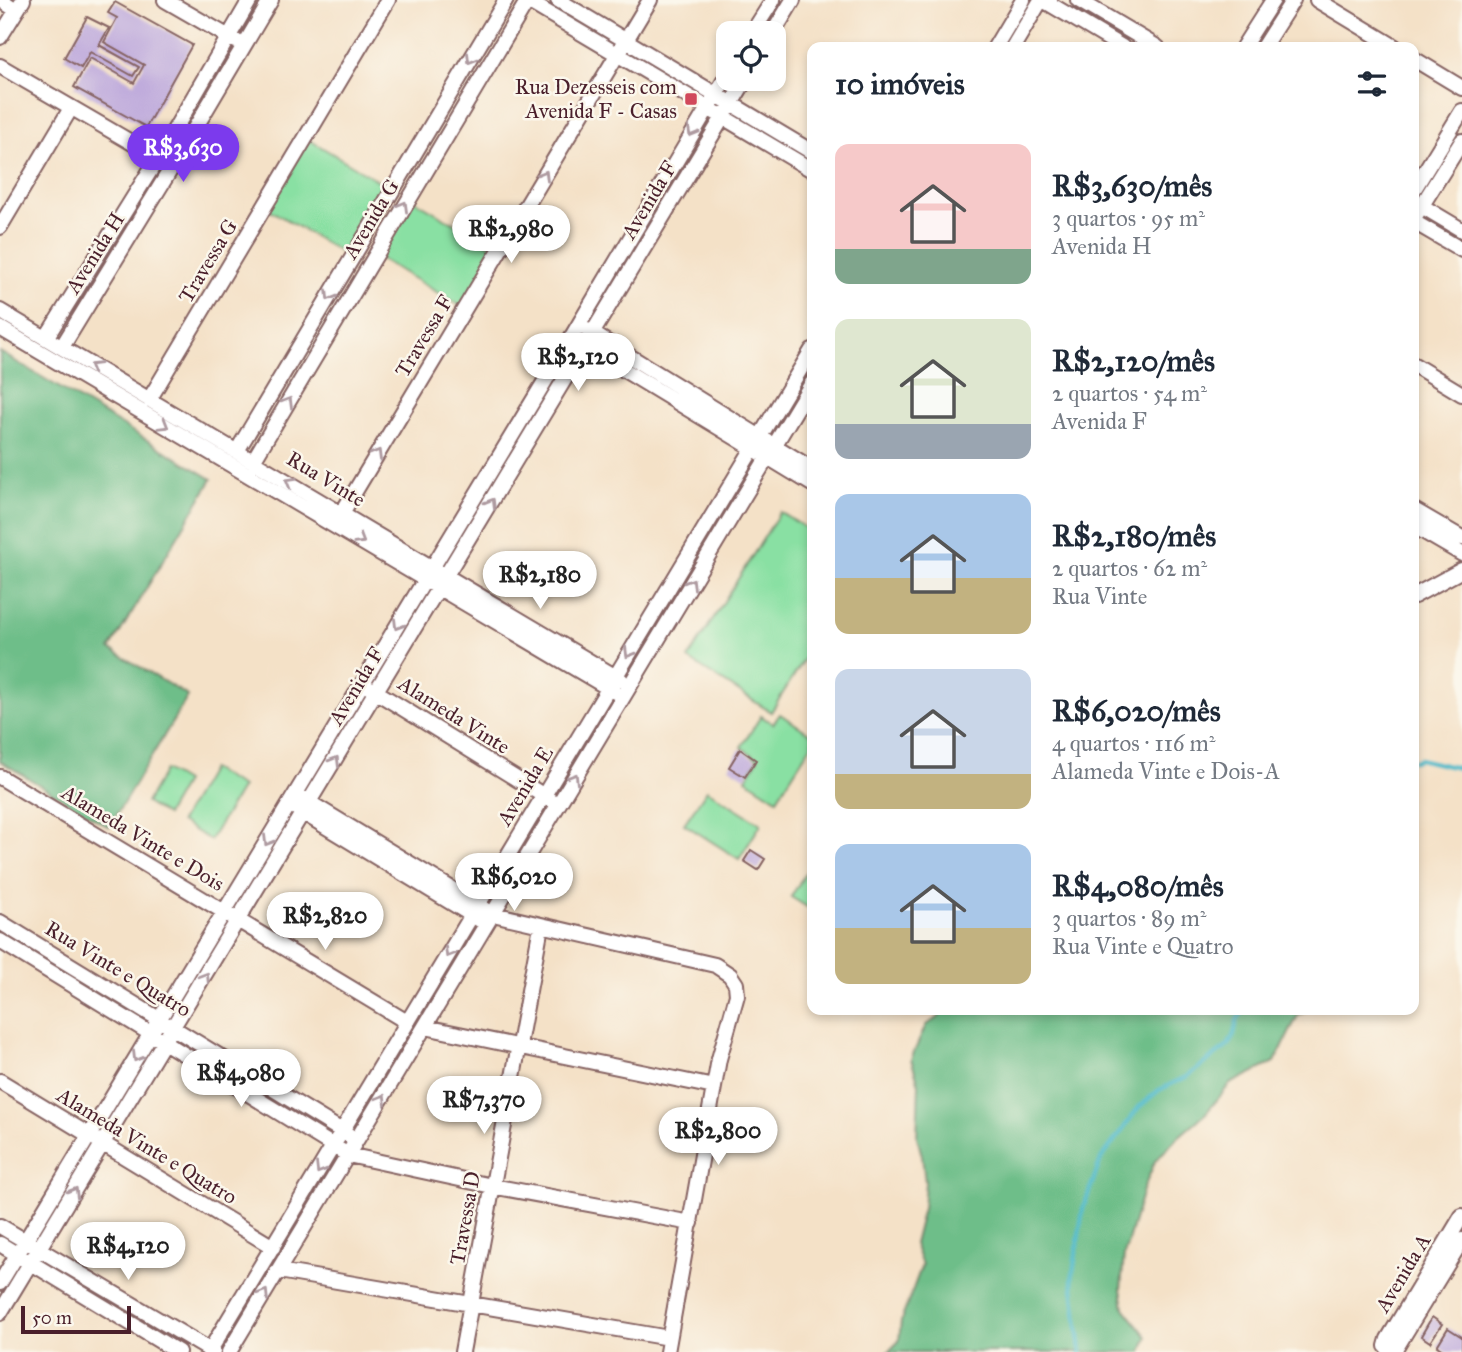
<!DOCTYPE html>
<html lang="pt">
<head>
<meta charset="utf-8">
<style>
  body { margin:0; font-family:"IM FELL Great Primer",serif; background:#f6f6f7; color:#1f2937; height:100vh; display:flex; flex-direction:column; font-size:26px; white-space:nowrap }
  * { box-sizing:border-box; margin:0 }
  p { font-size:23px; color:#747a83 }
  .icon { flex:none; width:38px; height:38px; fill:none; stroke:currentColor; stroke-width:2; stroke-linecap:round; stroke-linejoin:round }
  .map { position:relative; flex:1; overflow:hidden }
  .side { position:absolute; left:807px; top:42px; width:612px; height:973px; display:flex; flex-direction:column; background:#fff; border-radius:14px; box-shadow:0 4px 10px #0003 }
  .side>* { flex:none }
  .fabs { position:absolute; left:716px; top:21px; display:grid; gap:14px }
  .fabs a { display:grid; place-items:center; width:70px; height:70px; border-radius:14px; background:#fff; box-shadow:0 4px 10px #0003; font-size:35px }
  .scale { position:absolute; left:21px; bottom:18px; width:110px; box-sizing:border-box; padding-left:7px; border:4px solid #4a1f2b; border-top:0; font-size:19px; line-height:24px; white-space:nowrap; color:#4a1f2b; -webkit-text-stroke:5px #fbf7ec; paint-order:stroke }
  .price { position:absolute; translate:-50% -60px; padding:0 16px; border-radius:24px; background:#fff; color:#222; font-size:23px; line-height:46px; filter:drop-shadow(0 2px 4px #0008) }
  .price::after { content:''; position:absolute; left:50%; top:42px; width:21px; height:16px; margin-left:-10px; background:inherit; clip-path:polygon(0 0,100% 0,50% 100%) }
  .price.current { background:#7c3aed; color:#fff }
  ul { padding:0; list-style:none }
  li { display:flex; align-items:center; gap:21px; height:175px; padding:0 28px }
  li span { display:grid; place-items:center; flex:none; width:196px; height:140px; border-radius:14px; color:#555 }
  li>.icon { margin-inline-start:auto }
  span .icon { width:84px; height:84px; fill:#fffc; stroke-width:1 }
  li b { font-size:30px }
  h2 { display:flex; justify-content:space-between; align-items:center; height:84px; padding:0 28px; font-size:30px }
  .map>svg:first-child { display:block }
  .green { fill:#89e0a3; stroke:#6a8067; stroke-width:2 }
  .forest { fill:#6ebe89; stroke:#5c6e5a; stroke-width:2 }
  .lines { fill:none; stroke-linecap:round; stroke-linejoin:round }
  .stream { stroke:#4eb9c9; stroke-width:4.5 }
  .building { fill:#c0acdc }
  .minor-casing { stroke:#866362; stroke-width:18 }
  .minor { stroke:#fff; stroke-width:14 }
  .oneway { stroke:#ae9aa0 }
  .poi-dot { fill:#d1495b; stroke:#fbf7ec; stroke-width:2.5 }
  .labels { text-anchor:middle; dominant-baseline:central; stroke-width:5; stroke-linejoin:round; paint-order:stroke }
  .poi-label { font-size:21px; fill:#4a1f2b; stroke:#fbf7ec; text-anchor:end }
  .street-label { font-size:21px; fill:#4a1f2b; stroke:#fbf7ec }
</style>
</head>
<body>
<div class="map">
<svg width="1462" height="1352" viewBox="0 0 1462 1352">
  <rect width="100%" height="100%" fill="#fbf7ec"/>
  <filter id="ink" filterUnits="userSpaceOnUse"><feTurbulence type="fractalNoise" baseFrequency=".0143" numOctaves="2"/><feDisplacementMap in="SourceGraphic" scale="14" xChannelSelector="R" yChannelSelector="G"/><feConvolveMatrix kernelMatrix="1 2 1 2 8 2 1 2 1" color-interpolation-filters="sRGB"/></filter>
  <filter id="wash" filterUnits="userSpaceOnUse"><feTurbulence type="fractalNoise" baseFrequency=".00686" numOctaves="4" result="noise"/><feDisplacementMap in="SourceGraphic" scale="28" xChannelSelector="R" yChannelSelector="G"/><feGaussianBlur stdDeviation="1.57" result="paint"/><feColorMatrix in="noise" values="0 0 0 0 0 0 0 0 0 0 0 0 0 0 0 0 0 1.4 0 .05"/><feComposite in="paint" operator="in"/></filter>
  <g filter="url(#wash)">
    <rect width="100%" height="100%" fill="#f4e1c7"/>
    <!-- green -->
    <path class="green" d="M306 138 394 190 352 259 265 207Z
      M409 197 499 250 464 308 375 256Z
      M780 512 812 532V647L771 712 688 659Z
      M780 714 812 735V744L777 799 746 779 758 759 741 747 761 716 773 724Z
      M211 769 242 787 210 840 180 822Z
      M165 770 185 782 166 815 146 803Z
      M707 790 761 824 739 859 684 824Z
      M812 862V910L791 897Z"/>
    <!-- forest -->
    <path class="forest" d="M0 352 212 479 110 649 188 696 109 827 0 761Z
      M944 1010H1307L1297 1017 1275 1062 1230 1084 1206 1113 1176 1139 1155 1161 1143 1190 1124 1255 1121 1289 1124 1308 1147 1337 1142 1352H888L899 1341 901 1321 922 1265 914 1244 923 1208 925 1182 922 1156 917 1137 919 1084 911 1059 926 1025 938 1018Z"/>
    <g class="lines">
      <!-- stream -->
      <path class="stream" d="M1414 761 1419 759 1462 769
        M1081 1352 1072 1279 1083 1209 1101 1159 1139 1107 1159 1090 1186 1077 1228 1046 1234 1034 1237 1020 1244 1010"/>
    </g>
    <g id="blocks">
      <!-- building -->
      <path class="building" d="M115 2 192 45 146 127 74 87 90 58 134 83 144 65 104 42 117 18 108 13Z
        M87 17 109 28 99 45 139 67 133 76 90 52 81 68 64 58Z
        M740 749 756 760 745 777 729 767Z
        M751 850 765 859 758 870 744 861Z
        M1432 1317 1442 1324 1430 1342 1421 1336Z
        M1448 1328 1462 1337V1352H1446L1437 1346Z"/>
    </g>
  </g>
  <g filter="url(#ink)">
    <use href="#blocks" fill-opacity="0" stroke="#866362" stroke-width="2"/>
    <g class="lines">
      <defs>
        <path id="minor" d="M1 0 16 10
          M165 0 236 41
          M526 0 812 170
          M558 0 812 152
          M1043 0 1122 47
          M1078 0 1157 47
          M1317 0 1395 47
          M752 33 773 0
          M773 33 793 0
          M0 37 23 0
          M995 47 1023 0
          M1013 47 1041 0
          M1243 47 1273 0
          M1263 47 1293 0
          M1414 59 1462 88
          M0 66 165 162
          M1414 189 1462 111
          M1415 202 1462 230
          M1414 218 1462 141
          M1414 222 1462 250
          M0 227 71 108
          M0 311 621 680
          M0 328 615 692
          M587 330 812 469
          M46 338 158 158 250 0
          M578 342 812 484
          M62 347 172 167 271 0
          M1414 365 1462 394
          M149 400 388 0
          M237 451 506 0
          M253 461 528 0
          M1414 510 1462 538
          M342 513 650 0
          M1414 526 1462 554
          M1414 596 1462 570
          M370 688 549 799
          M0 777 407 1022
          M302 798 493 914 715 965 730 975 736 984 737 995 719 1059 667 1352
          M297 809 480 920
          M0 922 350 1136
          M0 941 348 1155 492 1186 691 1223
          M425 1027 714 1087
          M0 1081 273 1247
          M0 1226 213 1352
          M0 1244 178 1352
          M279 1271 669 1338
          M0 1283 571 338 728 74
          M0 1313 746 79
          M209 1352 812 350
          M229 1352 812 383
          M462 1352 541 926
          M1391 1352 1386 1346 1388 1339 1462 1216
          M1392 1352 1396 1348 1462 1240"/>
      </defs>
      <!-- minor casing -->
      <use href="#minor" class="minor-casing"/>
      <!-- minor -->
      <use href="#minor" class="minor"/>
    </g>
    <!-- one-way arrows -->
    <defs><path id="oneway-chevron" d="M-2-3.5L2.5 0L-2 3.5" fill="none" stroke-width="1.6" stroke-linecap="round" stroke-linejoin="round" transform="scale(1.75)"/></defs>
    <g class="oneway">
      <use href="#oneway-chevron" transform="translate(471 59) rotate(121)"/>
      <use href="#oneway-chevron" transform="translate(692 132) rotate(120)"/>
      <use href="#oneway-chevron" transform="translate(544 175) rotate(-59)"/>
      <use href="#oneway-chevron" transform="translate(403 206) rotate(-60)"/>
      <use href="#oneway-chevron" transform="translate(330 296) rotate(121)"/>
      <use href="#oneway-chevron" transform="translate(94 367) rotate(-149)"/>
      <use href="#oneway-chevron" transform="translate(288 402) rotate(-59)"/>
      <use href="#oneway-chevron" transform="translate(164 425) rotate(31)"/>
      <use href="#oneway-chevron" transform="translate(377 454) rotate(-59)"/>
      <use href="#oneway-chevron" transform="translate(290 482) rotate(-150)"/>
      <use href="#oneway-chevron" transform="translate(491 503) rotate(-59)"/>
      <use href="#oneway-chevron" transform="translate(360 540) rotate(31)"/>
      <use href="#oneway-chevron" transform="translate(691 583) rotate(-59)"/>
      <use href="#oneway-chevron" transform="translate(398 625) rotate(121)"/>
      <use href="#oneway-chevron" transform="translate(629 653) rotate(121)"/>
      <use href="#oneway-chevron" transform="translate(335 761) rotate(-59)"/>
      <use href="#oneway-chevron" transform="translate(574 778) rotate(-59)"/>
      <use href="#oneway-chevron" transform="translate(268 841) rotate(121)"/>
      <use href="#oneway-chevron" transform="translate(449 953) rotate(121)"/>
      <use href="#oneway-chevron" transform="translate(205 977) rotate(-58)"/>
      <use href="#oneway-chevron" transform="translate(137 1057) rotate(121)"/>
      <use href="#oneway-chevron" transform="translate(382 1099) rotate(-59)"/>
      <use href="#oneway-chevron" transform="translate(320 1169) rotate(121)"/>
      <use href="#oneway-chevron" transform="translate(74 1192) rotate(-59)"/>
      <use href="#oneway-chevron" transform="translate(264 1294) rotate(-58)"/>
    </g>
  </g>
  <!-- markers -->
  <rect class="poi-dot" x="684" y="92" width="14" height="14" rx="3.5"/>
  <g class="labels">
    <!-- poi labels -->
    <g class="poi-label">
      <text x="677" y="87">Rua Dezesseis com<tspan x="677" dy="24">Avenida F - Casas</tspan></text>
    </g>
    <!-- street labels -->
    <g class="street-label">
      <text transform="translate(649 200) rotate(-59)">Avenida F</text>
      <text transform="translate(371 219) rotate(-59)">Avenida G</text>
      <text transform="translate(95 253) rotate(-58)">Avenida H</text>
      <text transform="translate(208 261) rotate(-59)">Travessa G</text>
      <text transform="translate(424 336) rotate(-59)">Travessa F</text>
      <text transform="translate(326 479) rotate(31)">Rua Vinte</text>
      <text transform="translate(356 686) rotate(-59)">Avenida F</text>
      <text transform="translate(454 715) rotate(32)">Alameda Vinte</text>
      <text transform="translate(525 786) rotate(-59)">Avenida E</text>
      <text transform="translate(143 838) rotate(31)">Alameda Vinte e Dois</text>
      <text transform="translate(118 969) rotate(31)">Rua Vinte e Quatro</text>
      <text transform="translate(147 1146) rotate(31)">Alameda Vinte e Quatro</text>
      <text transform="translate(465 1218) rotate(-80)">Travessa D</text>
      <text transform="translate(1403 1273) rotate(-59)">Avenida A</text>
    </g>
  </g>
</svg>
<div class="fabs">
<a><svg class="icon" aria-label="locate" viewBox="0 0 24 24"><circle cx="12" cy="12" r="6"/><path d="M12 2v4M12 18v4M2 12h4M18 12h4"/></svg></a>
</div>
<div class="scale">50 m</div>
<b class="price current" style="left:183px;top:184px">R$3,630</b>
<b class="price" style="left:511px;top:265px">R$2,980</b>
<b class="price" style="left:578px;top:393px">R$2,120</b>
<b class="price" style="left:540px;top:611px">R$2,180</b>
<b class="price" style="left:514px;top:913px">R$6,020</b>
<b class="price" style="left:325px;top:952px">R$2,820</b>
<b class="price" style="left:241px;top:1109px">R$4,080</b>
<b class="price" style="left:484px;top:1136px">R$7,370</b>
<b class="price" style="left:718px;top:1167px">R$2,800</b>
<b class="price" style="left:128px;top:1282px">R$4,120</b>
<section class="side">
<h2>10 imóveis<svg class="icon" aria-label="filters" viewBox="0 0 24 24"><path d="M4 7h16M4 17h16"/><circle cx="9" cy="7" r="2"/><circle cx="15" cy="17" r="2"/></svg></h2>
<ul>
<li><span style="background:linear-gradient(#f6c9c9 75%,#7fa58c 0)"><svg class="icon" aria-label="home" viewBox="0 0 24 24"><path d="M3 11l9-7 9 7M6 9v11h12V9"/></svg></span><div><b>R$3,630/mês</b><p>3 quartos · 95 m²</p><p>Avenida H</p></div></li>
<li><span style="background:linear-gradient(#dfe7d0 75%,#9aa5b1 0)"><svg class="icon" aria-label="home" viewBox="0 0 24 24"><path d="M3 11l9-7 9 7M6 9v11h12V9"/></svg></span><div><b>R$2,120/mês</b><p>2 quartos · 54 m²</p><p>Avenida F</p></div></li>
<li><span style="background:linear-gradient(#a9c7e8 60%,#c2b280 0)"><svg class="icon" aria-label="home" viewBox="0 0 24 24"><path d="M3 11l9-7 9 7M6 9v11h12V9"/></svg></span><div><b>R$2,180/mês</b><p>2 quartos · 62 m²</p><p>Rua Vinte</p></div></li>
<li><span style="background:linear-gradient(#c9d6e8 75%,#c2b280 0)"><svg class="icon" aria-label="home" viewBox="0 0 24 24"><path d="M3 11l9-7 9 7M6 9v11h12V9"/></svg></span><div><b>R$6,020/mês</b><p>4 quartos · 116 m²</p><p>Alameda Vinte e Dois-A</p></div></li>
<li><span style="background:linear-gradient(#a9c7e8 60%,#c2b280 0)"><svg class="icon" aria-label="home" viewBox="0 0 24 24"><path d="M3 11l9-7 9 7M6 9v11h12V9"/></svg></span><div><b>R$4,080/mês</b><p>3 quartos · 89 m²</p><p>Rua Vinte e Quatro</p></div></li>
</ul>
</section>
</div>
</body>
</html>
